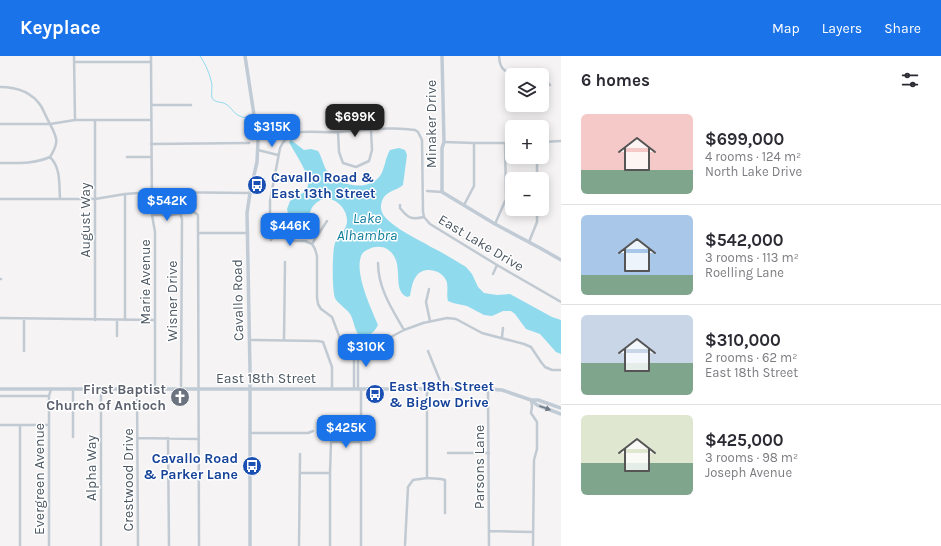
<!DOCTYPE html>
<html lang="en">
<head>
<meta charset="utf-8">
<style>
  body { margin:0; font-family:Karla,sans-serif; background:#f7f7f7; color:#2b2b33; height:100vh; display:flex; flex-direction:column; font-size:15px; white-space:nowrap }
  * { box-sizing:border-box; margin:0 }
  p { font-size:13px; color:#7c7c81 }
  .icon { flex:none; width:22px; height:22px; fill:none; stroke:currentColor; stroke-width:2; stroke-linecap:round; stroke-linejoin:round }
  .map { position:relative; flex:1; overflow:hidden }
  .drawer { display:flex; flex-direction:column; background:#fff; width:380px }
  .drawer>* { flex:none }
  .fabs { position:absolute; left:505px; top:12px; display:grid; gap:8px }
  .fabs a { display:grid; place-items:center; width:44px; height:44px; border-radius:6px; background:#fff; box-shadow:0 2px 10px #0003; font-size:20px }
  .price { position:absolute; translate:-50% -34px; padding:0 9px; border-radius:8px; background:#1a73e8; color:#fff; font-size:13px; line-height:26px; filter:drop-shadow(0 1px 2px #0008) }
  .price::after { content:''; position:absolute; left:50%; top:24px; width:12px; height:9px; margin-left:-6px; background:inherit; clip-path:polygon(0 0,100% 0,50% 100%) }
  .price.selected { background:#222; color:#fff }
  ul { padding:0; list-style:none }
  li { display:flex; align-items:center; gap:12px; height:100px; padding:0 20px }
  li+li { border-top:1px solid #e1e1e2 }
  li span { display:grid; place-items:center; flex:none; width:112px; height:80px; border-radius:6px; color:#555 }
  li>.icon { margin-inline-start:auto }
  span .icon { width:48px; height:48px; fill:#fffc; stroke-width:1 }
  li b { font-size:17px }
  h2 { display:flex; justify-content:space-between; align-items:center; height:48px; padding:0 20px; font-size:17px }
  header { display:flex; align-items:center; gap:24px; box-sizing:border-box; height:56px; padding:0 20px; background:#1a73e8; color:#fff }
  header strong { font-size:19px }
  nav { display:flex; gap:22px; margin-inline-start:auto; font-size:14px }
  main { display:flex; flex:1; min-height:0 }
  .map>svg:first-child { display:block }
  .water { fill:#90daee }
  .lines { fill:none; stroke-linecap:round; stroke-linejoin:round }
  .stream { stroke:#90daee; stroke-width:1 }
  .street { stroke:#c1cad2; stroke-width:2.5 }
  .secondary { stroke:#c1cbd6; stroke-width:3.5 }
  .oneway { fill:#6e7984 }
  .labels { text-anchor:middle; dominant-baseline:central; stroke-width:3; stroke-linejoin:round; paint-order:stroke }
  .street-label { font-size:14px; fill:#4a5661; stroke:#fff }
  .transit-label { font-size:14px; font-weight:bold; fill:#164399; stroke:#fff; text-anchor:start }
  .worship-label { font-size:14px; font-weight:bold; fill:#5b616d; stroke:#fff; text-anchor:end }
  .water-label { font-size:15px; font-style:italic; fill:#0c7c9b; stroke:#fff }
</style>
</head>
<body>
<header>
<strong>Keyplace</strong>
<nav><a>Map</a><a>Layers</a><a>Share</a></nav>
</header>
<main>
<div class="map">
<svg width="561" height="490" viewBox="0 0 561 490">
  <rect width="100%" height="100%" fill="#f5f3f3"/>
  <!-- water -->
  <path class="water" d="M291 84 304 94 311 93 318 95C322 101 323 109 327 115 338 129 367 137 380 120 385 113 385 102 390 94L399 92 405 94 407 99 403 129C396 135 385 135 382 145 380 150 381 156 384 160 395 173 416 182 431 191 443 197 455 204 466 211L472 218 478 231 484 237 497 239 510 238 552 261 561 264V298L556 296 540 278 526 273 515 258 511 255H503L492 260 484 259 467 250 453 247 448 245C446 239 449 230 446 224 440 212 421 210 415 222 412 227 411 234 410 240L407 241C390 233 407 206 387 193 383 190 374 190 369 193 367 194 364 195 362 198 353 215 371 252 378 269 374 277 369 280 362 282 354 277 355 266 350 258 346 252 338 248 335 242 332 234 332 195 335 187 338 179 346 175 347 166 348 150 329 135 316 147 310 152 310 159 306 166L300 168C291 167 289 162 287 153L290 145C296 142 303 138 307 132 313 122 294 96 289 86Z"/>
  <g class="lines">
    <!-- stream -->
    <path class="stream" d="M200 0C206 9 210 18 212 29 212 33 211 38 212 42 214 46 220 46 224 47 234 52 232 60 247 62
      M260 62 268 65 284 79"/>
    <!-- street -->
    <path class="street" d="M74 0 75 64
      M151 0 152 159 155 176V333
      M499 0C500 27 523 13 539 19
      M74 6H151
      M542 21 550 29
      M0 31C16 31 31 35 41 50 44 55 46 61 49 66 57 82 60 85 50 101 61 112 59 128 60 143
      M151 49H191
      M95 64V264
      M0 68H50L75 64H151
      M338 76 339 96 343 107 356 111 369 105 372 94 371 74
      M444 86 474 87H512
      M542 86 561 85
      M151 88 249 87
      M258 94 278 99
      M127 101H151
      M537 101V123
      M0 107C17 107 34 108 50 101
      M274 123 288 125
      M427 135 442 136
      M0 143H95L125 138 151 136 250 137
      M400 149V152C408 162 411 164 424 161
      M464 149 474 130V87
      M180 157 182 163 181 333
      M152 159H172L184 157 194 156 198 159 199 490
      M495 168 506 143 505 87
      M198 177H248
      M271 184 277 176
      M529 186 537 166V153
      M312 188 327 165
      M378 207C378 232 392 253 404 274
      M493 218 497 209
      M0 223H1
      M429 233 426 246 430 265
      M561 246 497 209 430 168 424 161 423 156 422 84 418 76 415 74C390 70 363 75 338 76 326 77 307 74 295 77 288 80 283 85 280 92L270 145V158L272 168 277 176 285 182 294 185H305L312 188 315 193 317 200V241L318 248 321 253 332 261 341 285 345 289 351 291H372L404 274 423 267 447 262 456 263 482 277 524 288 531 291 541 306 545 311 552 314H561
      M0 262 155 264
      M24 263V295
      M117 264V280
      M125 264V138
      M502 281 503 272
      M249 284 318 285 323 286 332 311V333
      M284 284 285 206
      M428 295 443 332
      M354 332V291
      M358 332V291
      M101 333V490
      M137 333 138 490
      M361 333V490
      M427 333V422L441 423 445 424V457
      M488 333 489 490
      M0 340H49
      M531 344 532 350 531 357 537 366V393L534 404 533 490
      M0 369H49
      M20 369V490
      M250 377H308L313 375
      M73 381V333
      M138 382 199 383
      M168 382 169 490
      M448 397H489
      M300 417H330
      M489 475 533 476
      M405 489 408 431 413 424 427 422
      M49 490V340L51 333
      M299 490 300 398
      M330 490V417L331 386H361"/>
    <!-- secondary -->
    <path class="secondary" d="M245 0 258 85 257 106 250 137 247 157 250 314V490
      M442 0 444 86 442 92V136L495 168 540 192 561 204
      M0 333H488L502 334 531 344H538L561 352
      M531 344 537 349 561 358"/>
  </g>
  <!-- one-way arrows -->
  <defs><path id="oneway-solid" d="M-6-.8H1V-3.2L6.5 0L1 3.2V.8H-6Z"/></defs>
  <use class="oneway" href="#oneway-solid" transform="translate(545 352) rotate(20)"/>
  <!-- icons -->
  <defs>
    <symbol id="bus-disc" viewBox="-11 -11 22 22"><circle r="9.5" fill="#1a4fb4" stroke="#fff"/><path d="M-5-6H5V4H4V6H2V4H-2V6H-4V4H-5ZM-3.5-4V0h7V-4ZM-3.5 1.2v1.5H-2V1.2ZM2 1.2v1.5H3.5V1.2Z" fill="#fff"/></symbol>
    <symbol id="church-disc" viewBox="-11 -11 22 22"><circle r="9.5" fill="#6b7280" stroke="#fff"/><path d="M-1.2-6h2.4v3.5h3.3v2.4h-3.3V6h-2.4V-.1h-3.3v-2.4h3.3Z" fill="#fff"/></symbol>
  </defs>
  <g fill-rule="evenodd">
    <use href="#bus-disc" x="246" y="118" width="22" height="22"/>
    <use href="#bus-disc" x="364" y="327" width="22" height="22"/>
    <use href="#church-disc" x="169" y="330" width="22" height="22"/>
    <use href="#bus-disc" x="241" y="399" width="22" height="22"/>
  </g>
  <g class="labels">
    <!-- street labels -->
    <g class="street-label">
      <text transform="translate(431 68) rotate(-90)">Minaker Drive</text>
      <text transform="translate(85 164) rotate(-90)">August Way</text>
      <text transform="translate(481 187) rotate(31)">East Lake Drive</text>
      <text transform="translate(145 226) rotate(-90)">Marie Avenue</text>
      <text transform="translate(238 244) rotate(-91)">Cavallo Road</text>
      <text transform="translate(172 245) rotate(-90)">Wisner Drive</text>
      <text x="266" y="322">East 18th Street</text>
      <text transform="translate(479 411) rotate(-90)">Parsons Lane</text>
      <text transform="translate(91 412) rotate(-90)">Alpha Way</text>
      <text transform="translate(39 423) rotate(-90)">Evergreen Avenue</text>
      <text transform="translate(128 424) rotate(-90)">Crestwood Drive</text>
    </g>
    <!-- transit labels -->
    <g class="transit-label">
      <text x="271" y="121">Cavallo Road &amp;<tspan x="271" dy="16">East 13th Street</tspan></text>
      <text x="389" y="330">East 18th Street<tspan x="389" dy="16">&amp; Biglow Drive</tspan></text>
      <text x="238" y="402" text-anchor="end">Cavallo Road<tspan x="238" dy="16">&amp; Parker Lane</tspan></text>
    </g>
    <!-- worship labels -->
    <g class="worship-label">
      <text x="166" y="333">First Baptist<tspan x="166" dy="16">Church of Antioch</tspan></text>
    </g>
    <!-- water labels -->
    <g class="water-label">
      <text x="367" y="162">Lake<tspan x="367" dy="17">Alhambra</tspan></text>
    </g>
  </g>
</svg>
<div class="fabs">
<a><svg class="icon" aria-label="layers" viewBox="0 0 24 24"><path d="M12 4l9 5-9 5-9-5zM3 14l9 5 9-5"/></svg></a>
<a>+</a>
<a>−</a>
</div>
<b class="price selected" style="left:355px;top:82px">$699K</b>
<b class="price" style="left:272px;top:92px">$315K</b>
<b class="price" style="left:167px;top:166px">$542K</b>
<b class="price" style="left:290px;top:191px">$446K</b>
<b class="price" style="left:366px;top:312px">$310K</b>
<b class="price" style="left:346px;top:393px">$425K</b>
</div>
<section class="drawer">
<h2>6 homes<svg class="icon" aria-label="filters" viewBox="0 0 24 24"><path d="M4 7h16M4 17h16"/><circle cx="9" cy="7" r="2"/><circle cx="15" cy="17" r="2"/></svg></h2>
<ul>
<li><span style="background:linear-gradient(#f6c9c9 70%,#7fa58c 0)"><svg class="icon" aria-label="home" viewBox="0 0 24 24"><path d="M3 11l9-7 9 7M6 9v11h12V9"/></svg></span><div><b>$699,000</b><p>4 rooms · 124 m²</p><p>North Lake Drive</p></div></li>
<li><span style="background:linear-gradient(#a9c7e8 75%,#7fa58c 0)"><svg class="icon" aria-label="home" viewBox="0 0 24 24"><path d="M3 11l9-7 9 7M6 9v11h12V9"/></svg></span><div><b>$542,000</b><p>3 rooms · 113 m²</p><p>Roelling Lane</p></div></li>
<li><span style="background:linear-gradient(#c9d6e8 60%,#7fa58c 0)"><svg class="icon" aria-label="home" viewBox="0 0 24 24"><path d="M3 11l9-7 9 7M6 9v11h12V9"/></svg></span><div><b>$310,000</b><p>2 rooms · 62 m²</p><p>East 18th Street</p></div></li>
<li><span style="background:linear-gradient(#dfe7d0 60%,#7fa58c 0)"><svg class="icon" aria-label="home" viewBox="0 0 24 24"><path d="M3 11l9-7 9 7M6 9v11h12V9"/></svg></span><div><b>$425,000</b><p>3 rooms · 98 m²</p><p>Joseph Avenue</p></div></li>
</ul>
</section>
</main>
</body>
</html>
